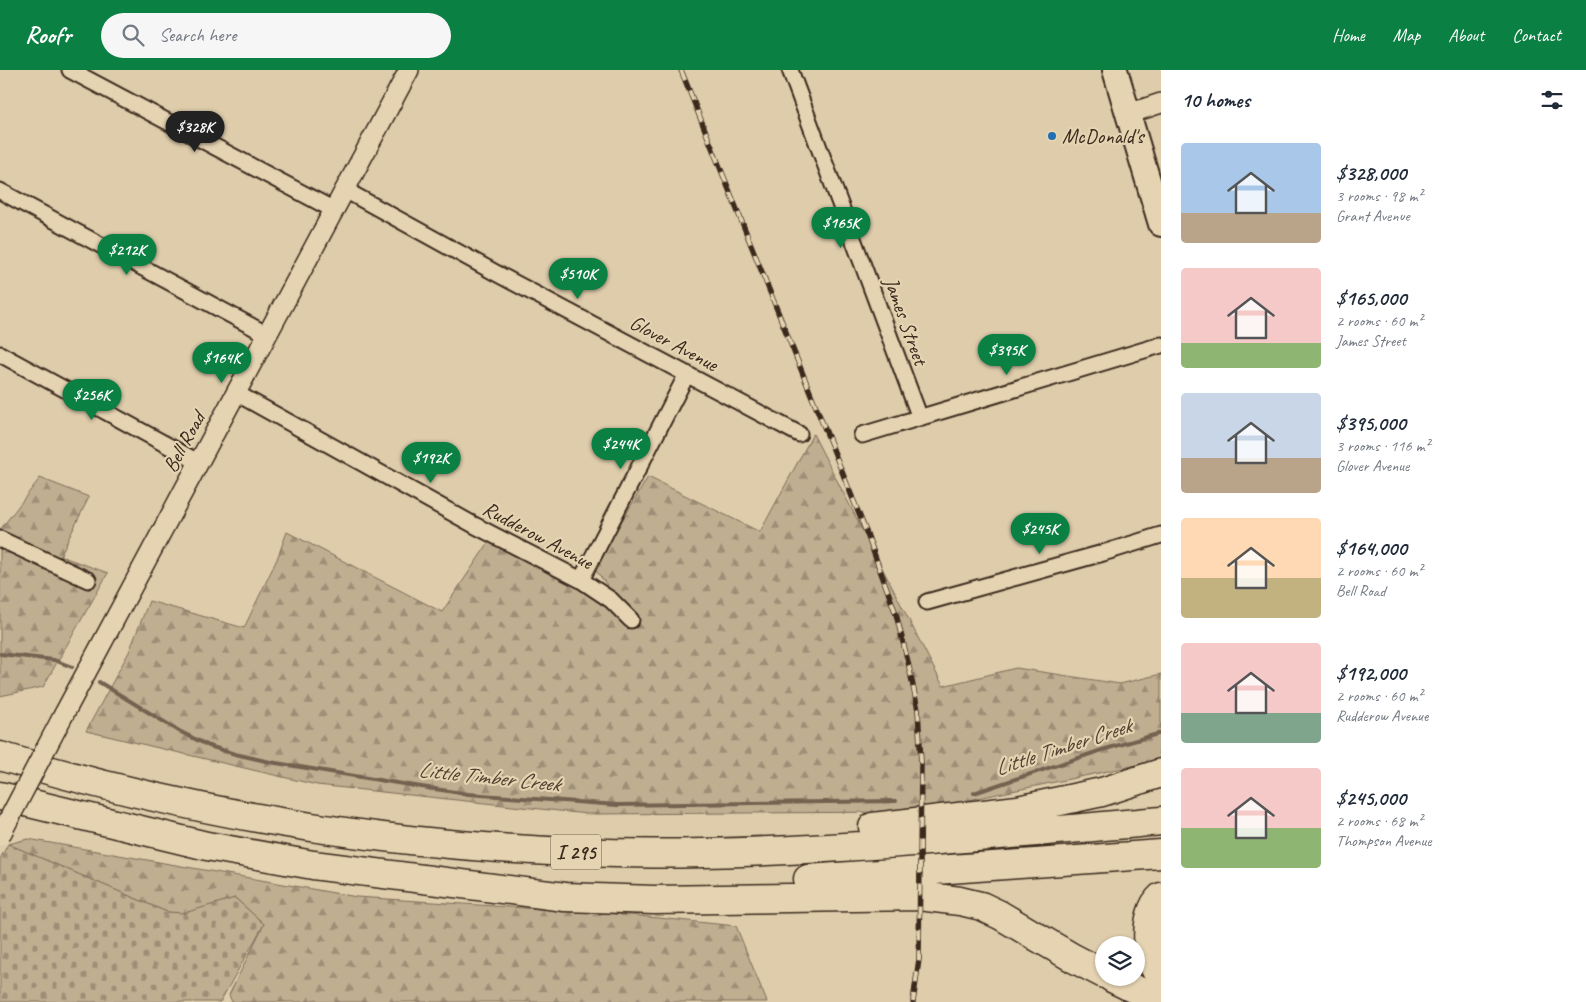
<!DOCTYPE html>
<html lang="en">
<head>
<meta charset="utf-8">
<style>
  body { margin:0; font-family:Caveat,sans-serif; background:#f6f6f7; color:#1f2937; height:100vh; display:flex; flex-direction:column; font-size:19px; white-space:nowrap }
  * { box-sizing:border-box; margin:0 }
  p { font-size:16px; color:#747a83 }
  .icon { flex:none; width:28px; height:28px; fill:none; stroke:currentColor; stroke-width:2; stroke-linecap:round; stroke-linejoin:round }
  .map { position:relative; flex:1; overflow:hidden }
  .details { display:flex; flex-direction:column; background:#fff; width:425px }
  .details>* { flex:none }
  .controls { position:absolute; left:1095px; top:866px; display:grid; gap:10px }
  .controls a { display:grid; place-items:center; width:50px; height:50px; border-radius:50%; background:#fff; box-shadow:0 1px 4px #0004; font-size:25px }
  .price { position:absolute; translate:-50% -42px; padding:0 11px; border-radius:18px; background:#0b8043; color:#fff; font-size:16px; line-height:32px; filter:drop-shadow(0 1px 2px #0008) }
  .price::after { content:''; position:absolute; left:50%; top:30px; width:15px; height:11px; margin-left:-8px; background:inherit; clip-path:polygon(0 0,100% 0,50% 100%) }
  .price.on { background:#222; color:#fff }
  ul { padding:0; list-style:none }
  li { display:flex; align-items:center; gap:15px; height:125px; padding:0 20px }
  li span { display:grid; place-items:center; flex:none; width:140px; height:100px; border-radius:5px; color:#555 }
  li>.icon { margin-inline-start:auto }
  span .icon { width:60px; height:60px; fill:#fffc; stroke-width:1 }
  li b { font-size:21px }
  h2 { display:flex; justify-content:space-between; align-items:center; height:60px; padding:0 20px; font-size:21px }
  header { display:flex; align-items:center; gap:30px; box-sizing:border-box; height:70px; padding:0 25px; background:#0b8043; color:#fff }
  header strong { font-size:24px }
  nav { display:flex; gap:28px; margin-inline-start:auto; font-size:18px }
  .search { width:350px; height:45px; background:#f6f6f7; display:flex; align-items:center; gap:12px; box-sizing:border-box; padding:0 18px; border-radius:28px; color:#747a83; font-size:19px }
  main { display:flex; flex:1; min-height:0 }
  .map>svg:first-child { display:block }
  .forest { fill:url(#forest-firs); stroke:#7e6c58 }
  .cemetery { fill:url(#cemetery-stones); stroke:#7e6c58 }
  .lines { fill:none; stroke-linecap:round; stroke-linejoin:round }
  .stream { stroke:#73624f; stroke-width:4 }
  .minor-casing { stroke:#3b2a1e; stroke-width:19 }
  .tertiary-casing { stroke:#3b2a1e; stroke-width:22 }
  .primary-casing { stroke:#3b2a1e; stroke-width:28 }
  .motorway-casing { stroke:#3b2a1e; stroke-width:31 }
  .minor { stroke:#e5d3b1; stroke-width:15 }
  .tertiary { stroke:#e5d3b1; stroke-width:19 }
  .primary { stroke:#e5d3b1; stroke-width:24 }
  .motorway { stroke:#e5d3b1; stroke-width:28 }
  .rail-casing { stroke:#3b2a1e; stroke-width:5.5 }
  .rail { stroke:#e5d3b1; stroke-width:4; stroke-dasharray:11; stroke-linecap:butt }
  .tertiary-bridge-casing { stroke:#3b2a1e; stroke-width:22; stroke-linecap:butt }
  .tertiary-bridge { stroke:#e5d3b1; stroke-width:19 }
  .poi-dot { fill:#1f6fb2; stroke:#e5d3b1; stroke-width:2 }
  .labels { text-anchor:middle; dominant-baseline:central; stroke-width:4.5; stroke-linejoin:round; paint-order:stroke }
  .shield { fill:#e5d3b1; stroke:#6e5d4a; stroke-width:1 }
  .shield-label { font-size:20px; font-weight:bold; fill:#3b2a1e }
  .poi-label { font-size:21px; fill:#3b2a1e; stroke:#e5d3b1; text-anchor:start }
  .street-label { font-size:21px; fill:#3b2a1e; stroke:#e5d3b1 }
  .water-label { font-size:22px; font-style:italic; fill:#524132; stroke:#e5d3b1 }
</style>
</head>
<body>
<header>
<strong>Roofr</strong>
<div class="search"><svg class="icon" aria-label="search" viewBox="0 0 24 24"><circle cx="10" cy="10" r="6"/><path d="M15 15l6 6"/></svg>Search here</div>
<nav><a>Home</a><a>Map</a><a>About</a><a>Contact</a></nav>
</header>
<main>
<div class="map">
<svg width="1161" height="932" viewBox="0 0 1161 932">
  <defs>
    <pattern id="forest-firs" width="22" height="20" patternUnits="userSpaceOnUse" patternTransform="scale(1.25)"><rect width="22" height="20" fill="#c0ae91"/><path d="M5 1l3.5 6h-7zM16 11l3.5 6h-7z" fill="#9d8e76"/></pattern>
    <pattern id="cemetery-stones" width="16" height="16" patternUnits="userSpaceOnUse" patternTransform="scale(1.25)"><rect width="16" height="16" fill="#c0ae91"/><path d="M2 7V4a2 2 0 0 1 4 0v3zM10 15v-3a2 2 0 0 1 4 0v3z" fill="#9d8e76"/></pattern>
  </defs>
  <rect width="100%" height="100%" fill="#deccab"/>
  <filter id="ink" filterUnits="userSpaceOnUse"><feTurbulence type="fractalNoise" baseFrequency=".02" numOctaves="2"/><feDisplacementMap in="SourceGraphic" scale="10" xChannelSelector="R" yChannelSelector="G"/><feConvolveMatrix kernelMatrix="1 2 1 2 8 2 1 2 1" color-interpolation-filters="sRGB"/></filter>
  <g filter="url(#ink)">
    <!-- forest -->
    <path class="forest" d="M813 364 943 616 1016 598 1120 614 1161 604V690L935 737 901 742 587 744 317 715 86 661 129 582 149 531 244 558 277 489 287 462 442 542 489 472 622 535 594 498 648 407 760 462Z
      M40 408 89 427 60 486 108 503 43 617 0 626V460Z
      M28 769 357 827 630 845 736 856 767 932H320L316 929 305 932H232L229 925 264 854 235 828 184 844 167 842 8 774Z"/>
    <!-- cemetery -->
    <path class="cemetery" d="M8 774 167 842 184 843 235 828 264 854 220 932H0V789Z"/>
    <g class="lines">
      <!-- stream -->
      <path class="stream" d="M0 584 54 590 72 597
        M99 612 179 661 209 676 235 684 270 692 415 716 468 724 617 735 896 731
        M974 723 1102 680 1161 663"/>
      <defs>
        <path id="minor" d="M70 0 334 140
          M790 0 920 348
          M345 120 494 202 799 364
          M0 121 268 265
          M0 284 198 392
          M236 323 474 455 581 510 611 530 631 550
          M862 365 1161 275
          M0 469 88 510
          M581 510 687 304
          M927 532 1103 483 1161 465"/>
        <path id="tertiary" d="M1128 44 1161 33
          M64 644 409 0"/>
        <path id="primary" d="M1115 0 1161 154"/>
        <path id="motorway" d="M0 686C228 755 465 788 703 783 856 780 1009 764 1161 751
          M0 726 207 776 313 795 565 827 654 830 919 826 960 831 981 836 1000 845 1073 888 1104 904
          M873 757 1018 740 1102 722 1161 703
          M808 809 1161 784
          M1161 827C1143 843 1145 891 1161 907
          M1112 908 1161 932"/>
      </defs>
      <!-- minor casing -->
      <use href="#minor" class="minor-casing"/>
      <!-- tertiary casing -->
      <use href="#tertiary" class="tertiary-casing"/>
      <!-- primary casing -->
      <use href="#primary" class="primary-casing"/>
      <!-- motorway casing -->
      <use href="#motorway" class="motorway-casing"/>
      <!-- minor -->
      <use href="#minor" class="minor"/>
      <!-- tertiary -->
      <use href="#tertiary" class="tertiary"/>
      <!-- primary -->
      <use href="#primary" class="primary"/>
      <!-- motorway -->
      <use href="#motorway" class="motorway"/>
      <defs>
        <path id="rail" d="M681 0 867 464 896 544 908 592 918 640 921 693 919 889 913 932"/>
      </defs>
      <!-- rail casing -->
      <use href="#rail" class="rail-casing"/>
      <!-- rail -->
      <use href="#rail" class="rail"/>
      <defs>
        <path id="tertiary-bridge" d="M0 766 64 644"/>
      </defs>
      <!-- tertiary-bridge casing -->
      <use href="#tertiary-bridge" class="tertiary-bridge-casing"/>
      <!-- tertiary-bridge -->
      <use href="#tertiary-bridge" class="tertiary-bridge"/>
    </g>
  </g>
  <!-- markers -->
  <circle class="poi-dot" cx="1052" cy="66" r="5"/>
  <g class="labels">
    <!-- shield labels -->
    <rect class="shield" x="551" y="764.5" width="50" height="35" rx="4"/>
    <g class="shield-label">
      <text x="576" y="782">I 295</text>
    </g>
    <!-- poi labels -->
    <g class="poi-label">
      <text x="1062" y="66">McDonald's</text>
    </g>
    <!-- street labels -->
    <g class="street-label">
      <text transform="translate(906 251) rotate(70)">James Street</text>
      <text transform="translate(674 273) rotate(28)">Glover Avenue</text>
      <text transform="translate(184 372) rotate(-61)">Bell Road</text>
      <text transform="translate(538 465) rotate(28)">Rudderow Avenue</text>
    </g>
    <!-- water labels -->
    <g class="water-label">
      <text transform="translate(1063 677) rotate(-18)">Little Timber Creek</text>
      <text transform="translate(489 707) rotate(6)">Little Timber Creek</text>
    </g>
  </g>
</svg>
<div class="controls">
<a><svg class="icon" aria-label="layers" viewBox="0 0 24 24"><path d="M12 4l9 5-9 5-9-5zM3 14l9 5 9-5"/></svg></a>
</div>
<b class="price on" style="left:195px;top:83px">$328K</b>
<b class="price" style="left:841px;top:179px">$165K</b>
<b class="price" style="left:127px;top:206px">$212K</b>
<b class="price" style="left:578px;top:230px">$510K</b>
<b class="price" style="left:1007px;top:306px">$395K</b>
<b class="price" style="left:222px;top:314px">$164K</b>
<b class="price" style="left:92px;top:351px">$256K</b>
<b class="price" style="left:621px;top:400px">$244K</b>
<b class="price" style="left:431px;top:414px">$192K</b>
<b class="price" style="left:1040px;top:485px">$245K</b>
</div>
<section class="details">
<h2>10 homes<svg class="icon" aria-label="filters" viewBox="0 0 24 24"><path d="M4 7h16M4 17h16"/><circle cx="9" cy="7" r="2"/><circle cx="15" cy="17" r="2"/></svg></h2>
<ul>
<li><span style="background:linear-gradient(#a9c7e8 70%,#b9a48a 0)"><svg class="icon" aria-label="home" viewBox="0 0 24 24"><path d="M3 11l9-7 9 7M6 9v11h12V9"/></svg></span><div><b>$328,000</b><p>3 rooms · 98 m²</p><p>Grant Avenue</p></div></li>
<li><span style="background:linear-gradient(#f6c9c9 75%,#8fb573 0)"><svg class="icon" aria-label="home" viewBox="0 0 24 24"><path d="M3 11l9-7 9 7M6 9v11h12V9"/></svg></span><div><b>$165,000</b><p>2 rooms · 60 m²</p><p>James Street</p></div></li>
<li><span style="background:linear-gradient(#c9d6e8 65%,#b9a48a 0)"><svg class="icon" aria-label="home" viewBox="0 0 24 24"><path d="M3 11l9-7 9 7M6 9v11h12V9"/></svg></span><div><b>$395,000</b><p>3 rooms · 116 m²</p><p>Glover Avenue</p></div></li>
<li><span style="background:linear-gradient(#ffd9b3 60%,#c2b280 0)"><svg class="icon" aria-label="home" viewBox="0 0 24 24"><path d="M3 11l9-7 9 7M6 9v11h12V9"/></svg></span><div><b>$164,000</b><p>2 rooms · 60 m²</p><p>Bell Road</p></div></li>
<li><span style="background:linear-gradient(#f6c9c9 70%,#7fa58c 0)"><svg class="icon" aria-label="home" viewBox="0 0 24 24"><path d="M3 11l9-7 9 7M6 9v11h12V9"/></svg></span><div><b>$192,000</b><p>2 rooms · 60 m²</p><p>Rudderow Avenue</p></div></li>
<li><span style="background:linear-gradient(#f6c9c9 60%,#8fb573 0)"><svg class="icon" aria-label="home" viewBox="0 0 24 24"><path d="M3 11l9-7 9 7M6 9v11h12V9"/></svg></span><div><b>$245,000</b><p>2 rooms · 68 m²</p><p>Thompson Avenue</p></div></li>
</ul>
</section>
</main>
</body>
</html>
